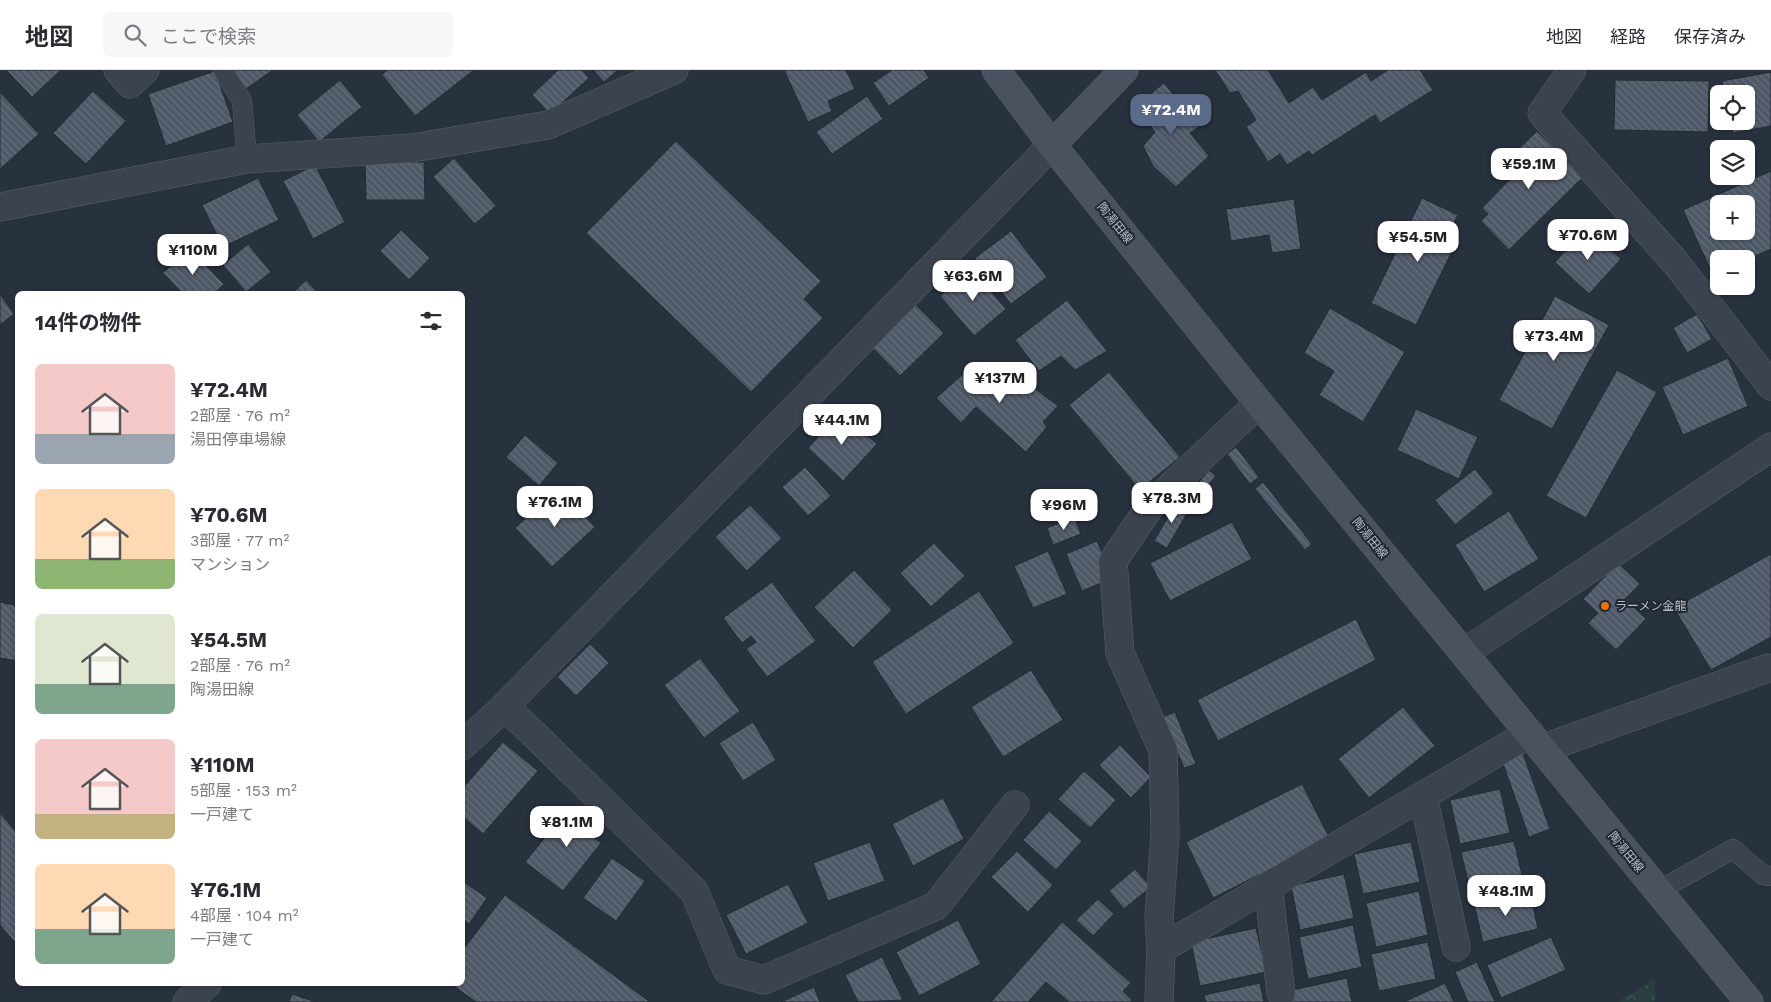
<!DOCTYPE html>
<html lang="ja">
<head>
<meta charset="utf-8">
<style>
  body { margin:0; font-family:"Work Sans","Noto Sans JP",sans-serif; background:#f7f7f7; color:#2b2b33; height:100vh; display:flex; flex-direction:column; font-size:19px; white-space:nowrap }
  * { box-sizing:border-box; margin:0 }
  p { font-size:16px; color:#7c7c81 }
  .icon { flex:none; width:28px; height:28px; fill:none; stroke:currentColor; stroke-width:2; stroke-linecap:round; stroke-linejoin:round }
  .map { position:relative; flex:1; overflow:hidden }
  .side { position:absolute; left:15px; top:221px; width:450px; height:695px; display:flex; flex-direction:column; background:#fff; border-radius:8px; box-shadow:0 1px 4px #0004 }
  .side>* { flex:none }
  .buttons { position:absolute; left:1710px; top:15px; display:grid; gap:10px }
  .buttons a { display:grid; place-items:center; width:45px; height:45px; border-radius:8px; background:#fff; box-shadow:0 1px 4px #0004; font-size:25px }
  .price { position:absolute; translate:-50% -42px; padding:0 11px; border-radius:10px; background:#fff; color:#222; font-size:16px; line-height:32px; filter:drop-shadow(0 1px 2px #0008) }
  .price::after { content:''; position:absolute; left:50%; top:30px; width:15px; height:11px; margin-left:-8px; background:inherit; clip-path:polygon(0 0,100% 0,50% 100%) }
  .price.current { background:#5b6a88; color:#fff }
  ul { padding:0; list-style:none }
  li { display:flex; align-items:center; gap:15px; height:125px; padding:0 20px }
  li span { display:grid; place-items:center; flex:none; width:140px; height:100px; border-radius:8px; color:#555 }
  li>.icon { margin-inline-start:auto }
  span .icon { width:60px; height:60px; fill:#fffc; stroke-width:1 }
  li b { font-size:21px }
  h2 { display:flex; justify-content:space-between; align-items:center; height:60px; padding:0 20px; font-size:21px }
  header { display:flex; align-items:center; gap:30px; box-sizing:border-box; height:70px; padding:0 25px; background:#fff; border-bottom:1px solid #e1e1e2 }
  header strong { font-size:24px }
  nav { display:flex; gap:28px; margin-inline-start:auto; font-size:18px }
  .search { width:350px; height:45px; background:#f7f7f7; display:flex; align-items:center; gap:12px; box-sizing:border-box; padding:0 18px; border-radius:8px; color:#7c7c81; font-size:19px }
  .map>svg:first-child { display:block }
  .forest { fill:url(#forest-crowns) }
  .building { fill:url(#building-back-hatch); stroke:#222a35; fill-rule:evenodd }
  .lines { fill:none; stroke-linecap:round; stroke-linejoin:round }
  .lane-casing { stroke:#59616c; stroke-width:20 }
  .street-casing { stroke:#59616c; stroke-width:29 }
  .secondary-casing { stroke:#59616c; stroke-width:29 }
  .lane { stroke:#3b434e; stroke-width:19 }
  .street { stroke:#3b434e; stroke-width:28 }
  .secondary { stroke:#4a5260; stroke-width:28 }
  .food-dot { fill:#e8710a; stroke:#202833; stroke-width:2 }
  .labels { text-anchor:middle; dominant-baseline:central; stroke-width:4; stroke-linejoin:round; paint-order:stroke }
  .street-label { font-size:12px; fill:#b8bec9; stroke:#202833 }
  .poi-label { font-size:12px; fill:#b8bec9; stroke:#202833; text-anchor:start }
</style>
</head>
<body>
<header>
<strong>地図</strong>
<div class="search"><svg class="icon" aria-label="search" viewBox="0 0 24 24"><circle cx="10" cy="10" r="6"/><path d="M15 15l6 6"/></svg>ここで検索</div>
<nav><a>地図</a><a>経路</a><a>保存済み</a></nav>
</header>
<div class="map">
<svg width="1771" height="932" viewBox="0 0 1771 932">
  <defs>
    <pattern id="forest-crowns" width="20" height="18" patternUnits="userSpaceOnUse" patternTransform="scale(1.25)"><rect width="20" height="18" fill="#2a3e40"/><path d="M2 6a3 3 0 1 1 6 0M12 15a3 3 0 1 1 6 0" fill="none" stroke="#47585a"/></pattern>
    <pattern id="building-back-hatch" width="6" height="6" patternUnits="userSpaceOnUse" patternTransform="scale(1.25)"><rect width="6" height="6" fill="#4e5866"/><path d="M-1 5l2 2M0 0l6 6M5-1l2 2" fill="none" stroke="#656e7b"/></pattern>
  </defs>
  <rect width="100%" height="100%" fill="#28313e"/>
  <!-- forest -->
  <path class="forest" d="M1655 909V932H1618Z"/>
  <!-- building -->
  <path class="building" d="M6 0H61L32 27Z
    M233 0H273L246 19Z
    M387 0H474L415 46 382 5Z
    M558 0H582L589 8 550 44 532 25Z
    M593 0H618L604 12Z
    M784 0H846L855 19 828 31 832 41 808 52Z
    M892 0H924L929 8 889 36 873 13Z
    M1215 0H1268L1289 33 1313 17 1322 30 1366 2 1371 11 1388 0H1420L1433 20 1380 53 1375 45 1312 85 1309 81 1287 95 1280 84 1268 92 1246 57 1256 50 1238 21 1230 23Z
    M215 1 233 52 166 76 148 24Z
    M1771 2V56L1733 63 1730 51H1746V24H1725L1722 11Z
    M340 10 362 37 319 72 297 45Z
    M1615 10 1709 11 1708 62 1614 60Z
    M1164 13 1199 57 1190 63 1209 86 1176 117 1153 96 1143 76 1155 62 1135 36Z
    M93 21 126 51 86 94 53 63Z
    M0 22 39 64 0 99Z
    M867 26 883 49 832 84 816 62Z
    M1537 61 1583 107 1509 180 1481 151 1488 144 1482 138 1513 106 1502 95Z
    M676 71 821 211 804 229 823 248 751 322 586 163Z
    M454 88 496 136 475 154 433 107Z
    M424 92 425 130H366L365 93Z
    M315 95 345 152 313 169 283 111Z
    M1771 101V179L1746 190 1719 189V202L1713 205 1683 140ZM1719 134H1746V161H1719Z
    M258 108 279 150 223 177 202 135Z
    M1422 128 1458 145 1450 160 1460 165 1416 255 1371 233Z
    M1294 129 1301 179 1272 183 1269 165 1231 171 1226 139Z
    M1587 158 1621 189 1589 224 1555 192Z
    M401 160 430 188 409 210 380 181Z
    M1011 161 1047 207 1011 234 975 188Z
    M248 174 271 202 246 222 223 195Z
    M189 178 224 214 214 224H183L163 203Z
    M972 199 1006 239 974 266 940 226Z
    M306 210 319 224H292Z
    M0 224 14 244 0 255Z
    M1555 226 1609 255 1552 359 1499 330Z
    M1067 230 1107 281 1075 300 1061 286 1039 301 1015 270Z
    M916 235 944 263 900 306 872 277Z
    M1330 238 1405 282 1363 352 1319 325 1334 301 1304 283Z
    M1697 244 1712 269 1687 283 1673 258Z
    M1728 288 1748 336 1683 365 1662 317Z
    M979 290 1007 319 1021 308 1058 336 1043 352 1047 357 1026 382 976 337 961 353 936 328Z
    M1617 300 1657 322 1586 448 1546 426Z
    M1109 302 1180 387 1140 420 1069 335Z
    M1416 339 1478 367 1459 409 1397 380Z
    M841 342 877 374 843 411 808 378Z
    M525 365 558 393 539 416 506 387Z
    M1236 377 1259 407 1250 414 1227 384Z
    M805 397 831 426 808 446 782 417Z
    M1475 399 1494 423 1455 455 1435 430Z
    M1209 400 1216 406 1193 433 1186 427Z
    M1263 412 1312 474 1305 480 1255 419Z
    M559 418 595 457 552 497 515 458Z
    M1178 430 1190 438 1167 478 1154 471Z
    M750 435 782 468 747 501 715 467Z
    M1509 441 1539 489 1484 522 1455 475Z
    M1074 447 1081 464 1053 475 1047 458Z
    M1232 452 1252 489 1170 531 1150 493Z
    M1097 471 1113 508 1082 521 1066 484Z
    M934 473 965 506 931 537 900 503Z
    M1048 481 1067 524 1033 538 1014 496Z
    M1771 484V567L1711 600 1674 538Z
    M1618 493 1640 514 1625 529 1646 549 1616 580 1588 553 1598 543 1583 529Z
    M854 500 892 540 853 578 814 537Z
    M772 512 816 571 767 607 746 579 756 572 751 566 742 573 723 548Z
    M979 521 1014 573 906 644 872 592Z
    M0 532 18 536V591L0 588Z
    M1356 549 1376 590 1218 671 1197 630Z
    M590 574 609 593 576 626 557 607Z
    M700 588 740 641 704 668 664 615Z
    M1031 600 1063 650 1003 687 971 637Z
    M1403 637 1435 676 1369 728 1338 689Z
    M1175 642 1196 694 1184 698 1163 647Z
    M753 652 776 690 743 711 719 673Z
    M503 672 538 701 483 764 462 746V719Z
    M1120 675 1151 707 1131 728 1099 695Z
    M1521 678 1550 759 1529 767 1500 685Z
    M1084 701 1116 730 1090 758 1058 729Z
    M1302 714 1330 769 1213 828 1186 772Z
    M1500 719 1510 763 1460 774 1450 730Z
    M943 728 964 769 913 796 892 754Z
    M586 735 605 750 592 766 601 773 563 821 525 792 564 744 573 751Z
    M1049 741 1082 771 1056 800 1023 770Z
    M0 743 18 764V876L0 855Z
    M1514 771 1523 809 1470 820 1461 782Z
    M870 772 885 811 828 831 813 793Z
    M1411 772 1420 812 1363 824 1354 784Z
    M1017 781 1053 815 1028 842 991 807Z
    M612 788 645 811 616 851 583 828Z
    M1135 799 1151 817 1124 839 1109 821Z
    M1344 804 1354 848 1300 860 1291 816Z
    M464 812 487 828 469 854 462 849Z
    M788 814 808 853 746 884 726 845Z
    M1419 821 1428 865 1376 877 1366 833Z
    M1530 822 1538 859 1483 872 1474 834Z
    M505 825 650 932H476L451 914H462V881Z
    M1098 829 1114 844 1093 866 1076 850Z
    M958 850 981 894 919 926 896 882Z
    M1062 852 1131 913 1123 921 1132 930 1130 932H1069L1046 912 1028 932H991Z
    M1353 855 1362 897 1308 909 1299 867Z
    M1256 858 1266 902 1200 916 1191 872Z
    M1551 867 1566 900 1501 928 1487 895Z
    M1428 872 1436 909 1379 921 1371 884Z
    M882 887 903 930 858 932 845 905Z
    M1477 892 1495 932H1468L1455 902Z
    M1347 908 1352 932H1291L1288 921Z
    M1260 913 1264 932H1206L1204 925Z
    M1445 913 1454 932H1404Z
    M814 917 820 932H781Z
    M292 924 316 932H289Z"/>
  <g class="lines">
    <defs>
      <path id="lane" d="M223 0 242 31 247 89
        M1658 821 1733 779 1763 805 1771 806"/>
      <path id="street" d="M118 0 130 14 145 0
        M1572 0 1542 43 1676 193 1771 316
        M0 137 247 89 412 78 548 55 674 0
        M1464 583 1771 377
        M505 636 694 821 727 900 764 910 936 836 1015 735
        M462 676 505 636 1052 75
        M1542 679 1768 598
        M1423 726 1456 877
        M1268 816 1281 923
        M1161 879 1530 663
        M187 932 207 914
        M1159 932 1161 879 1159 849 1165 764 1163 680 1120 583 1113 491 1151 435 1259 333"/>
      <path id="secondary" d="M996 0 1052 75 1259 333 1749 932
        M1052 75 1124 0"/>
    </defs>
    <!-- lane casing -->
    <use href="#lane" class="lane-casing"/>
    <!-- street casing -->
    <use href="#street" class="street-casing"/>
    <!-- secondary casing -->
    <use href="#secondary" class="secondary-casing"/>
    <!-- lane -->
    <use href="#lane" class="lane"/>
    <!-- street -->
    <use href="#street" class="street"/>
    <!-- secondary -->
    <use href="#secondary" class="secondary"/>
  </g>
  <!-- markers -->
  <circle class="food-dot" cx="1605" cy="536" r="5"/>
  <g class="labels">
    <!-- street labels -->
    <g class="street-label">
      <text transform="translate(1115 153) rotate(51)">陶湯田線</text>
      <text transform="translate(1370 468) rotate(51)">陶湯田線</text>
      <text transform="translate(1626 782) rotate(51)">陶湯田線</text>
    </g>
    <!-- poi labels -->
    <g class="poi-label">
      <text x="1615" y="536">ラーメン金龍</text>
    </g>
  </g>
</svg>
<div class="buttons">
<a><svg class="icon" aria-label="locate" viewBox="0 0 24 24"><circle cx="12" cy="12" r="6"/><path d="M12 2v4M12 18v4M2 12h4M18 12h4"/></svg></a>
<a><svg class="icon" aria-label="layers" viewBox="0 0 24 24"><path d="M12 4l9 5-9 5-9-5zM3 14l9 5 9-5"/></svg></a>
<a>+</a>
<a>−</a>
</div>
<b class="price current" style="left:1171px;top:66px">¥72.4M</b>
<b class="price" style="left:1529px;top:120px">¥59.1M</b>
<b class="price" style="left:1588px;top:191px">¥70.6M</b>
<b class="price" style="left:1418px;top:193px">¥54.5M</b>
<b class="price" style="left:193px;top:206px">¥110M</b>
<b class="price" style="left:973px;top:232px">¥63.6M</b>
<b class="price" style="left:1554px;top:292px">¥73.4M</b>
<b class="price" style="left:1000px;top:334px">¥137M</b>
<b class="price" style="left:842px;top:376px">¥44.1M</b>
<b class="price" style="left:1172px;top:454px">¥78.3M</b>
<b class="price" style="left:555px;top:458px">¥76.1M</b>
<b class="price" style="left:1064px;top:461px">¥96M</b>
<b class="price" style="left:567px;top:778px">¥81.1M</b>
<b class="price" style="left:1506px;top:847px">¥48.1M</b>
<section class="side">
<h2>14件の物件<svg class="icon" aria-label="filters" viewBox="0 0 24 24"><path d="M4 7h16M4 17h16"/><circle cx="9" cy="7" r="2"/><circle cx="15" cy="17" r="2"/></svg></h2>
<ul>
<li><span style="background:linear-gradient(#f6c9c9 70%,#9aa5b1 0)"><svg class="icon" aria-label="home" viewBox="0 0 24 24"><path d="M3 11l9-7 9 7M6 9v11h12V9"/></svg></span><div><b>¥72.4M</b><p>2部屋 · 76 m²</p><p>湯田停車場線</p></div></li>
<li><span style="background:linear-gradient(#ffd9b3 70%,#8fb573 0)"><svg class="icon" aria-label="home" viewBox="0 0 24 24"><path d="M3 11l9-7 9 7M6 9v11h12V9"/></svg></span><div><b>¥70.6M</b><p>3部屋 · 77 m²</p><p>マンション</p></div></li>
<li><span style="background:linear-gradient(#dfe7d0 70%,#7fa58c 0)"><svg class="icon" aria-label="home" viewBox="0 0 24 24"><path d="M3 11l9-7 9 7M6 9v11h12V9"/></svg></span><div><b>¥54.5M</b><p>2部屋 · 76 m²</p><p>陶湯田線</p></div></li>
<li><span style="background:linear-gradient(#f6c9c9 75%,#c2b280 0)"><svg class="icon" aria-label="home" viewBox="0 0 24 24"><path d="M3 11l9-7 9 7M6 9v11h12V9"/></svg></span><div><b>¥110M</b><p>5部屋 · 153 m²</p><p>一戸建て</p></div></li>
<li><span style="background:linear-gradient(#ffd9b3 65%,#7fa58c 0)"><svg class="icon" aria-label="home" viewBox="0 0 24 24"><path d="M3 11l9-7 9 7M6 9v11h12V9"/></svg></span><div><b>¥76.1M</b><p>4部屋 · 104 m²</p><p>一戸建て</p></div></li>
</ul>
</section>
</div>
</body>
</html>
